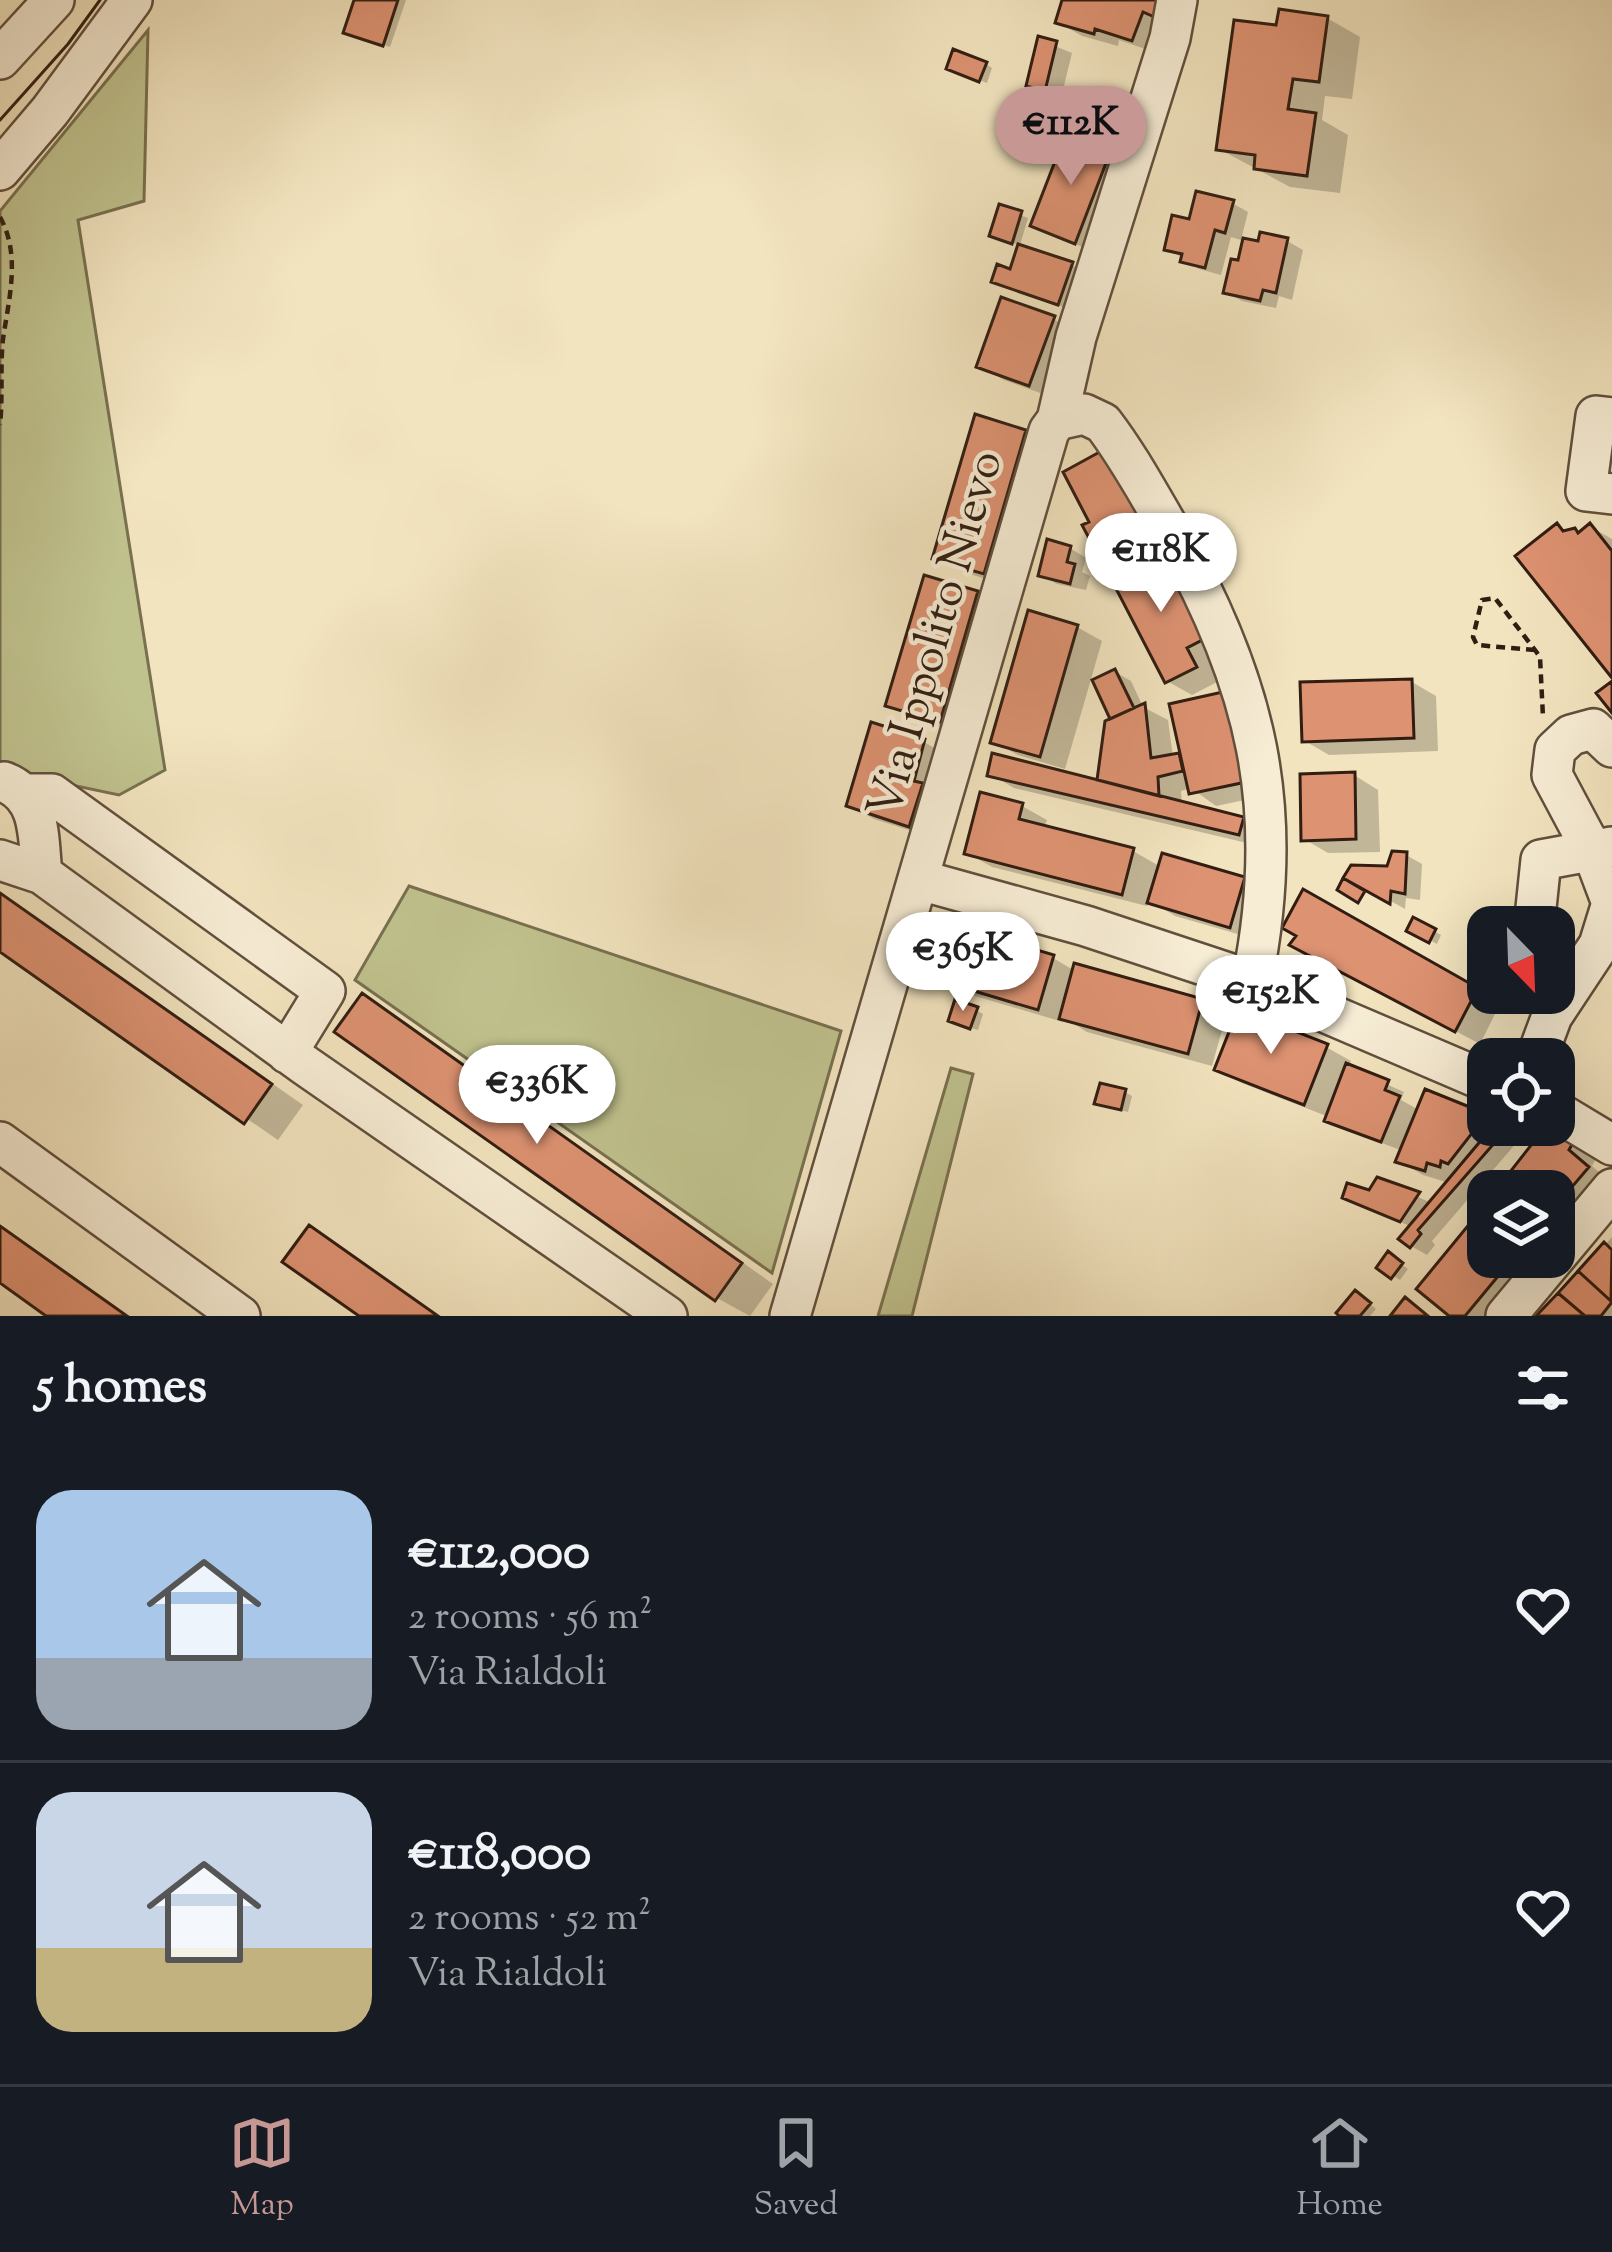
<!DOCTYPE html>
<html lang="en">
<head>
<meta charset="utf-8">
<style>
  body { margin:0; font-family:"Sorts Mill Goudy",serif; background:#20242c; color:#f1f3f6; height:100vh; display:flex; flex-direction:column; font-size:45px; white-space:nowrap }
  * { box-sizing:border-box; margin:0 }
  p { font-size:39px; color:#9ea1a6 }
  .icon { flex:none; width:66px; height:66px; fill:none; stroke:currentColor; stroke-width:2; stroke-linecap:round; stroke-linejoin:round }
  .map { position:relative; height:1316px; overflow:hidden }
  .details { display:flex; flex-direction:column; background:#171b24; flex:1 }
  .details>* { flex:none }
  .needle { width:78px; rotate:157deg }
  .fabs { position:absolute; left:1467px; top:906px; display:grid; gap:24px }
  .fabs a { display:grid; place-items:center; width:108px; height:108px; border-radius:24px; background:#171b24; box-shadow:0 12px 48px #0002; font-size:60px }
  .price { position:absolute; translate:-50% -102px; padding:0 27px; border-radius:42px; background:#fff; color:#222; font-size:39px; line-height:78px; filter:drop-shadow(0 3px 6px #0008) }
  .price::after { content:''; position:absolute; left:50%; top:72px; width:36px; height:27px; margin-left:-18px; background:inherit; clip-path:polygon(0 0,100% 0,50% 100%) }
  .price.current { background:#c59692; color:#111 }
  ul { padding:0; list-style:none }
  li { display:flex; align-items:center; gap:36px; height:300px; padding:0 36px }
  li+li { border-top:3px solid #363941 }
  li span { display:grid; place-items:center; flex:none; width:336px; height:240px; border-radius:36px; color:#555 }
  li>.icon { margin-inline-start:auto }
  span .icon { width:144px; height:144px; fill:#fffc; stroke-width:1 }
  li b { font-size:51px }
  h2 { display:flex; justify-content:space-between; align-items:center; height:144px; padding:0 36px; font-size:51px }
  .menu { display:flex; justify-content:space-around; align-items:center; height:168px; border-top:3px solid #363941; background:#171b24; font-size:33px; color:#9ea1a6 }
  .menu a { display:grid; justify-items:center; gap:6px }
  .menu .current { color:#c59692 }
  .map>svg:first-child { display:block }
  .green { fill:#c0c28e; stroke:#787050; stroke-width:3 }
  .shadow { fill:#0003 }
  .building { fill:#dd9272; stroke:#311d12; stroke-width:3 }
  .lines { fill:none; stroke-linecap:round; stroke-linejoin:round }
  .minor-casing { stroke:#614f3d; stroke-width:44 }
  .path { stroke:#311d12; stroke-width:4.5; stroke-dasharray:9 6; stroke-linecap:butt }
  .minor { stroke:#f7edd5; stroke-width:39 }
  .tram { stroke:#311d12; stroke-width:3 }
  .labels { text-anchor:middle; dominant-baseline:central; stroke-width:9; stroke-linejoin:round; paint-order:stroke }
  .street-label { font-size:48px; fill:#311d12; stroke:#f7edd5 }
</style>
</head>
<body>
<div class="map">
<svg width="1612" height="1316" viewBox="0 0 1612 1316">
  <rect width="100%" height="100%" fill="#f2e4bf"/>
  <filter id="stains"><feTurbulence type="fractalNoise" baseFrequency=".00167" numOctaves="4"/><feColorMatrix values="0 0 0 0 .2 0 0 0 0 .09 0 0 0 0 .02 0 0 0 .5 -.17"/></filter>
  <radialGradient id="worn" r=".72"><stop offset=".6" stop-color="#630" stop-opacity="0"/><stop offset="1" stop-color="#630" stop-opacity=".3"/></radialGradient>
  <!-- green -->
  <path class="green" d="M148 30 144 201 78 220 165 770 119 795 0 770V211Z
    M409 886 841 1031 772 1273 355 980Z
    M951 1068 973 1074 912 1316H878Z"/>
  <!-- shadow -->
  <path class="shadow" d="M357 0H406L390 47 354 35Z
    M1065 0H1193L1157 53 1119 40 1118 46 1082 36 1058 22Z
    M1327 18 1360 37 1352 99 1325 96 1322 120 1348 135 1340 193 1290 187 1219 149 1279 29Z
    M1040 40 1072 53 1061 98 1029 85Z
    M986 64 992 68 987 83 956 71Z
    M1035 118 1061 128 1052 153 1033 146Z
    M1110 153 1134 167 1100 255 1033 225Z
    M1232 203 1248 212 1241 240 1231 237 1221 275 1199 269 1167 248 1191 223Z
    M1001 208 1028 218 1020 245 1000 239Z
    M1287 241 1303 250 1292 300 1279 296 1276 308 1242 301 1226 292 1240 264Z
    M1072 265 1088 274 1075 312 995 280 1012 272Z
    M1053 319 1078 333 1054 398 1004 380 980 366Z
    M1025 433 1049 447 1009 586 960 571 935 557Z
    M1107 452 1230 652 1210 662 1219 681 1192 695 1167 681 1124 576 1107 566Z
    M1557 527 1580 535 1591 527 1612 539V673Z
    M1070 548 1086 558 1082 572 1090 576 1086 590 1057 584 1041 575Z
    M977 594 1002 608 965 734 913 719 888 705Z
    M1077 627 1102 641 1065 769 1018 755 993 741Z
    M1115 672 1131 681 1143 707 1168 720 1173 757 1182 755 1269 795 1216 806 1191 788 1181 791 1182 805 1243 820 1267 834 1264 847 1014 788 990 774 1099 784 1114 720Z
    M1412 682 1436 696 1438 751 1329 755 1305 741Z
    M924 742 948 756 934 838 874 819 849 805Z
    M1354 775 1378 790 1380 852 1328 853 1304 839Z
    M982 796 1022 806 1047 820 1044 829 1133 851 1161 867 1244 880 1268 894 1255 939 1175 916 1149 900 1147 906 992 867 967 853Z
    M1406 855 1422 864 1420 900 1406 898 1405 909 1348 877 1389 869Z
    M0 893 303 1105 278 1140 0 949Z
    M1305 894 1500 1004 1480 1044 1317 958Z
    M1415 921 1441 935 1437 944 1410 929Z
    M1053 958 1075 971 1202 1001 1226 1016 1212 1066 1087 1032 1064 1018 1063 1022 975 996 950 982Z
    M362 997 395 1016 773 1284 750 1316 717 1298 339 1031Z
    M976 1010 983 1014 978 1030 958 1024Z
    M1326 1047 1351 1061 1348 1067 1404 1092 1401 1100 1419 1110 1426 1093 1486 1117 1488 1125H1500L1518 1141 1432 1241 1435 1245 1427 1255 1411 1246 1412 1227 1361 1205 1378 1180 1432 1203 1449 1183 1423 1175 1399 1161 1403 1151 1344 1129 1329 1117 1242 1083 1217 1069Z
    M1125 1092 1132 1096 1128 1112 1105 1106Z
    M1551 1125 1597 1157 1592 1166 1611 1183 1554 1252V1191H1498Z
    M1488 1203V1257H1550L1501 1316H1454L1420 1288Z
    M0 1225 129 1316H51L0 1280Z
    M310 1229 342 1248 439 1316H364Z
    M1612 1237V1316H1542Z
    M1388 1255 1408 1269 1400 1280 1380 1267Z
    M1363 1298 1376 1309 1370 1316H1344Z"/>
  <!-- building -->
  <path class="building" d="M354 0H398L383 46 343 33Z
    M1062 0H1165L1159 19 1143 12 1132 41 1095 29 1094 34 1055 23Z
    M1279 9 1328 16 1319 82 1293 79 1288 109 1316 113 1307 176 1254 169 1255 155 1216 150 1234 20 1276 25Z
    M1038 36 1057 41 1045 91 1026 86Z
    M953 49 987 62 979 82 946 69Z
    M1034 114 1055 122 1045 151 1023 143Z
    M1066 133 1111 150 1075 244 1030 226Z
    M1196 191 1234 200 1225 233 1215 230 1205 268 1180 262 1182 254 1164 250 1172 215 1189 219Z
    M999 204 1022 211 1012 244 989 236Z
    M1260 232 1288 238 1276 293 1263 290 1260 301 1223 293 1231 259 1238 260 1243 238 1258 241Z
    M1018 244 1073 262 1058 305 991 282 997 264 1010 269Z
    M1001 297 1055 316 1029 386 976 367Z
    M975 414 1026 430 984 574 932 559Z
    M1107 448 1156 541 1105 568 1082 525 1089 522 1063 472Z
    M1557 523 1563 531 1575 528 1578 533 1590 523 1612 551V678L1515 556Z
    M1047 539 1071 546 1067 562 1075 564 1070 584 1038 576Z
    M1163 553 1208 637 1187 648 1197 667 1165 683 1111 579Z
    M924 575 978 591 940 722 885 706Z
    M1028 610 1078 625 1040 757 990 743Z
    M1115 669 1134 708 1110 719 1092 680Z
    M1412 679 1414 738 1302 742 1300 682Z
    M1612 681V713L1596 693Z
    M1227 691 1246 782 1189 794 1169 704Z
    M1145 703 1151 758 1179 753 1183 771 1158 777 1159 796 1097 780 1105 721Z
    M871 722 925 739 914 781 923 783 909 827 846 806Z
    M992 753 1244 817 1239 835 987 776Z
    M1355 772 1356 839 1301 841 1300 774Z
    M980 792 1023 803 1019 819 1134 848 1122 895 964 854Z
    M1392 851 1407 852 1405 894 1391 891 1390 904 1343 878 1351 865 1387 866Z
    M1162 853 1245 877 1230 928 1147 903Z
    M1343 878 1365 891 1358 903 1337 890Z
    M1303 889 1478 988 1455 1032 1289 945 1296 936 1282 928Z
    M0 893 272 1084 244 1124 0 952Z
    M1413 917 1436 929 1429 943 1406 931Z
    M963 928 1054 955 1038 1010 947 983Z
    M1074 963 1203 999 1188 1054 1059 1019Z
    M362 993 742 1263 715 1301 334 1032Z
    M955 999 978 1007 970 1029 948 1021Z
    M1238 1009 1328 1044 1304 1105 1214 1070Z
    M1346 1063 1389 1080 1385 1090 1400 1096 1381 1142 1324 1121Z
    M1100 1083 1126 1089 1121 1110 1094 1104Z
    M1425 1089 1487 1114 1448 1164 1441 1161 1440 1167 1427 1163 1425 1171 1395 1162Z
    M1494 1125 1505 1131 1418 1230 1421 1234 1410 1248 1398 1239Z
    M1547 1125 1574 1141 1569 1150 1589 1167 1554 1208V1191H1495Z
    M1377 1177 1420 1192 1400 1222 1342 1198 1347 1183 1369 1190Z
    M1485 1205 1488 1207V1257H1514L1465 1316H1449L1416 1289Z
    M309 1225 438 1316H359L282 1262Z
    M0 1226 127 1316H46L0 1283Z
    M1604 1242 1612 1250 1611 1301 1578 1271Z
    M1388 1251 1403 1263 1391 1279 1376 1268Z
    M1578 1271 1612 1302 1601 1316H1585L1558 1293Z
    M1355 1290 1371 1303 1360 1316H1339L1336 1313Z
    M1558 1293 1585 1316H1536Z
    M1405 1297 1428 1316H1390Z"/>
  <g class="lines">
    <defs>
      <path id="minor" d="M0 59 54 0
        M0 170 50 111 132 0
        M1612 418 1596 416 1586 491 1612 494
        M1057 420 1084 414 1103 423C1129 457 1149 495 1171 532 1256 682 1287 809 1252 981
        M4 782C42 796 38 839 42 874
        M24 794H52L325 991 287 1053
        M0 860 42 874 306 1066 667 1316
        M920 880 1086 926 1252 981 1488 1082
        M1612 903 1592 850 1552 775 1555 750 1571 735 1593 729 1612 747
        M1534 927 1541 860 1612 847
        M1536 1059 1552 1016 1599 945 1612 903
        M1554 1110 1612 1145
        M0 1142 240 1316
        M790 1316 1049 431 1057 420 1076 337 1170 38 1177 0
        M1506 1316 1612 1189"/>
    </defs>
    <!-- minor casing -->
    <use href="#minor" class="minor-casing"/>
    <!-- path -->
    <path class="path" d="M0 217C21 255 9 298 3 339 0 366 3 397 0 425
      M1535 650 1477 645 1473 637 1482 600 1495 598 1535 650 1540 657 1543 717"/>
    <!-- minor -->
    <use href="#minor" class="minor"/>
    <!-- tram -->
    <path class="tram" d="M0 120 68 44 100 0"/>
  </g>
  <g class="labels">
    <!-- street labels -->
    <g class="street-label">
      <text transform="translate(938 635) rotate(-74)">Via Ippolito Nievo</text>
    </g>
  </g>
  <rect width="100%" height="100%" filter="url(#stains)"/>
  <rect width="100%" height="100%" fill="url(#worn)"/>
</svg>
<div class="fabs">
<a><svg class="needle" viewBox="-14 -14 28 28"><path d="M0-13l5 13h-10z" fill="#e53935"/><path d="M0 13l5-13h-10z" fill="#9ea1a6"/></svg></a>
<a><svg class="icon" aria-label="locate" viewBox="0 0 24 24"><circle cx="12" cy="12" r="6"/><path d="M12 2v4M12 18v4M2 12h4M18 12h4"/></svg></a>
<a><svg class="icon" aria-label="layers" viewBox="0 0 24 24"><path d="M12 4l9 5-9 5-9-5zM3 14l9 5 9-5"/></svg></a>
</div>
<b class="price current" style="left:1071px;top:188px">€112K</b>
<b class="price" style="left:1161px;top:615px">€118K</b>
<b class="price" style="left:963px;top:1014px">€365K</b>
<b class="price" style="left:1271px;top:1057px">€152K</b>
<b class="price" style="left:537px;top:1147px">€336K</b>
</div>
<section class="details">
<h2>5 homes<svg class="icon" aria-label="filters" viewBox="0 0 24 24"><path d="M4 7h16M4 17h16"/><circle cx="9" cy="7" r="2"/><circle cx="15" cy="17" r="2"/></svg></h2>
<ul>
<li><span style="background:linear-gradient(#a9c7e8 70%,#9aa5b1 0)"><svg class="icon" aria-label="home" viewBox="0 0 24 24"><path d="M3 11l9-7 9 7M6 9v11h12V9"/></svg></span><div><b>€112,000</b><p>2 rooms · 56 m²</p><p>Via Rialdoli</p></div><svg class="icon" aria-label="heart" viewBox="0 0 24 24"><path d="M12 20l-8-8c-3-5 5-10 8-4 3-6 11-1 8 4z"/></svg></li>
<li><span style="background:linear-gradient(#c9d6e8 65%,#c2b280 0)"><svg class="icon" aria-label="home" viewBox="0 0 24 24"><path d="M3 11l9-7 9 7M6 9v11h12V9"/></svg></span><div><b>€118,000</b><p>2 rooms · 52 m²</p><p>Via Rialdoli</p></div><svg class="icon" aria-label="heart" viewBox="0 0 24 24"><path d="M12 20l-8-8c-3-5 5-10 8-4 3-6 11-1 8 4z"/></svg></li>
</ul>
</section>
<nav class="menu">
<a class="current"><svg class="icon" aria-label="map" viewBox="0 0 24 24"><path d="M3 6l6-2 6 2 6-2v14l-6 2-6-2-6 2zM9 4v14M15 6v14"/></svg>Map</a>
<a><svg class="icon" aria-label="saved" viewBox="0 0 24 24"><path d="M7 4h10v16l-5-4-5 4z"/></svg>Saved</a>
<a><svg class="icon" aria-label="home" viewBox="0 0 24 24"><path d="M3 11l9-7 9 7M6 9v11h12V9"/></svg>Home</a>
</nav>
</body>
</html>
